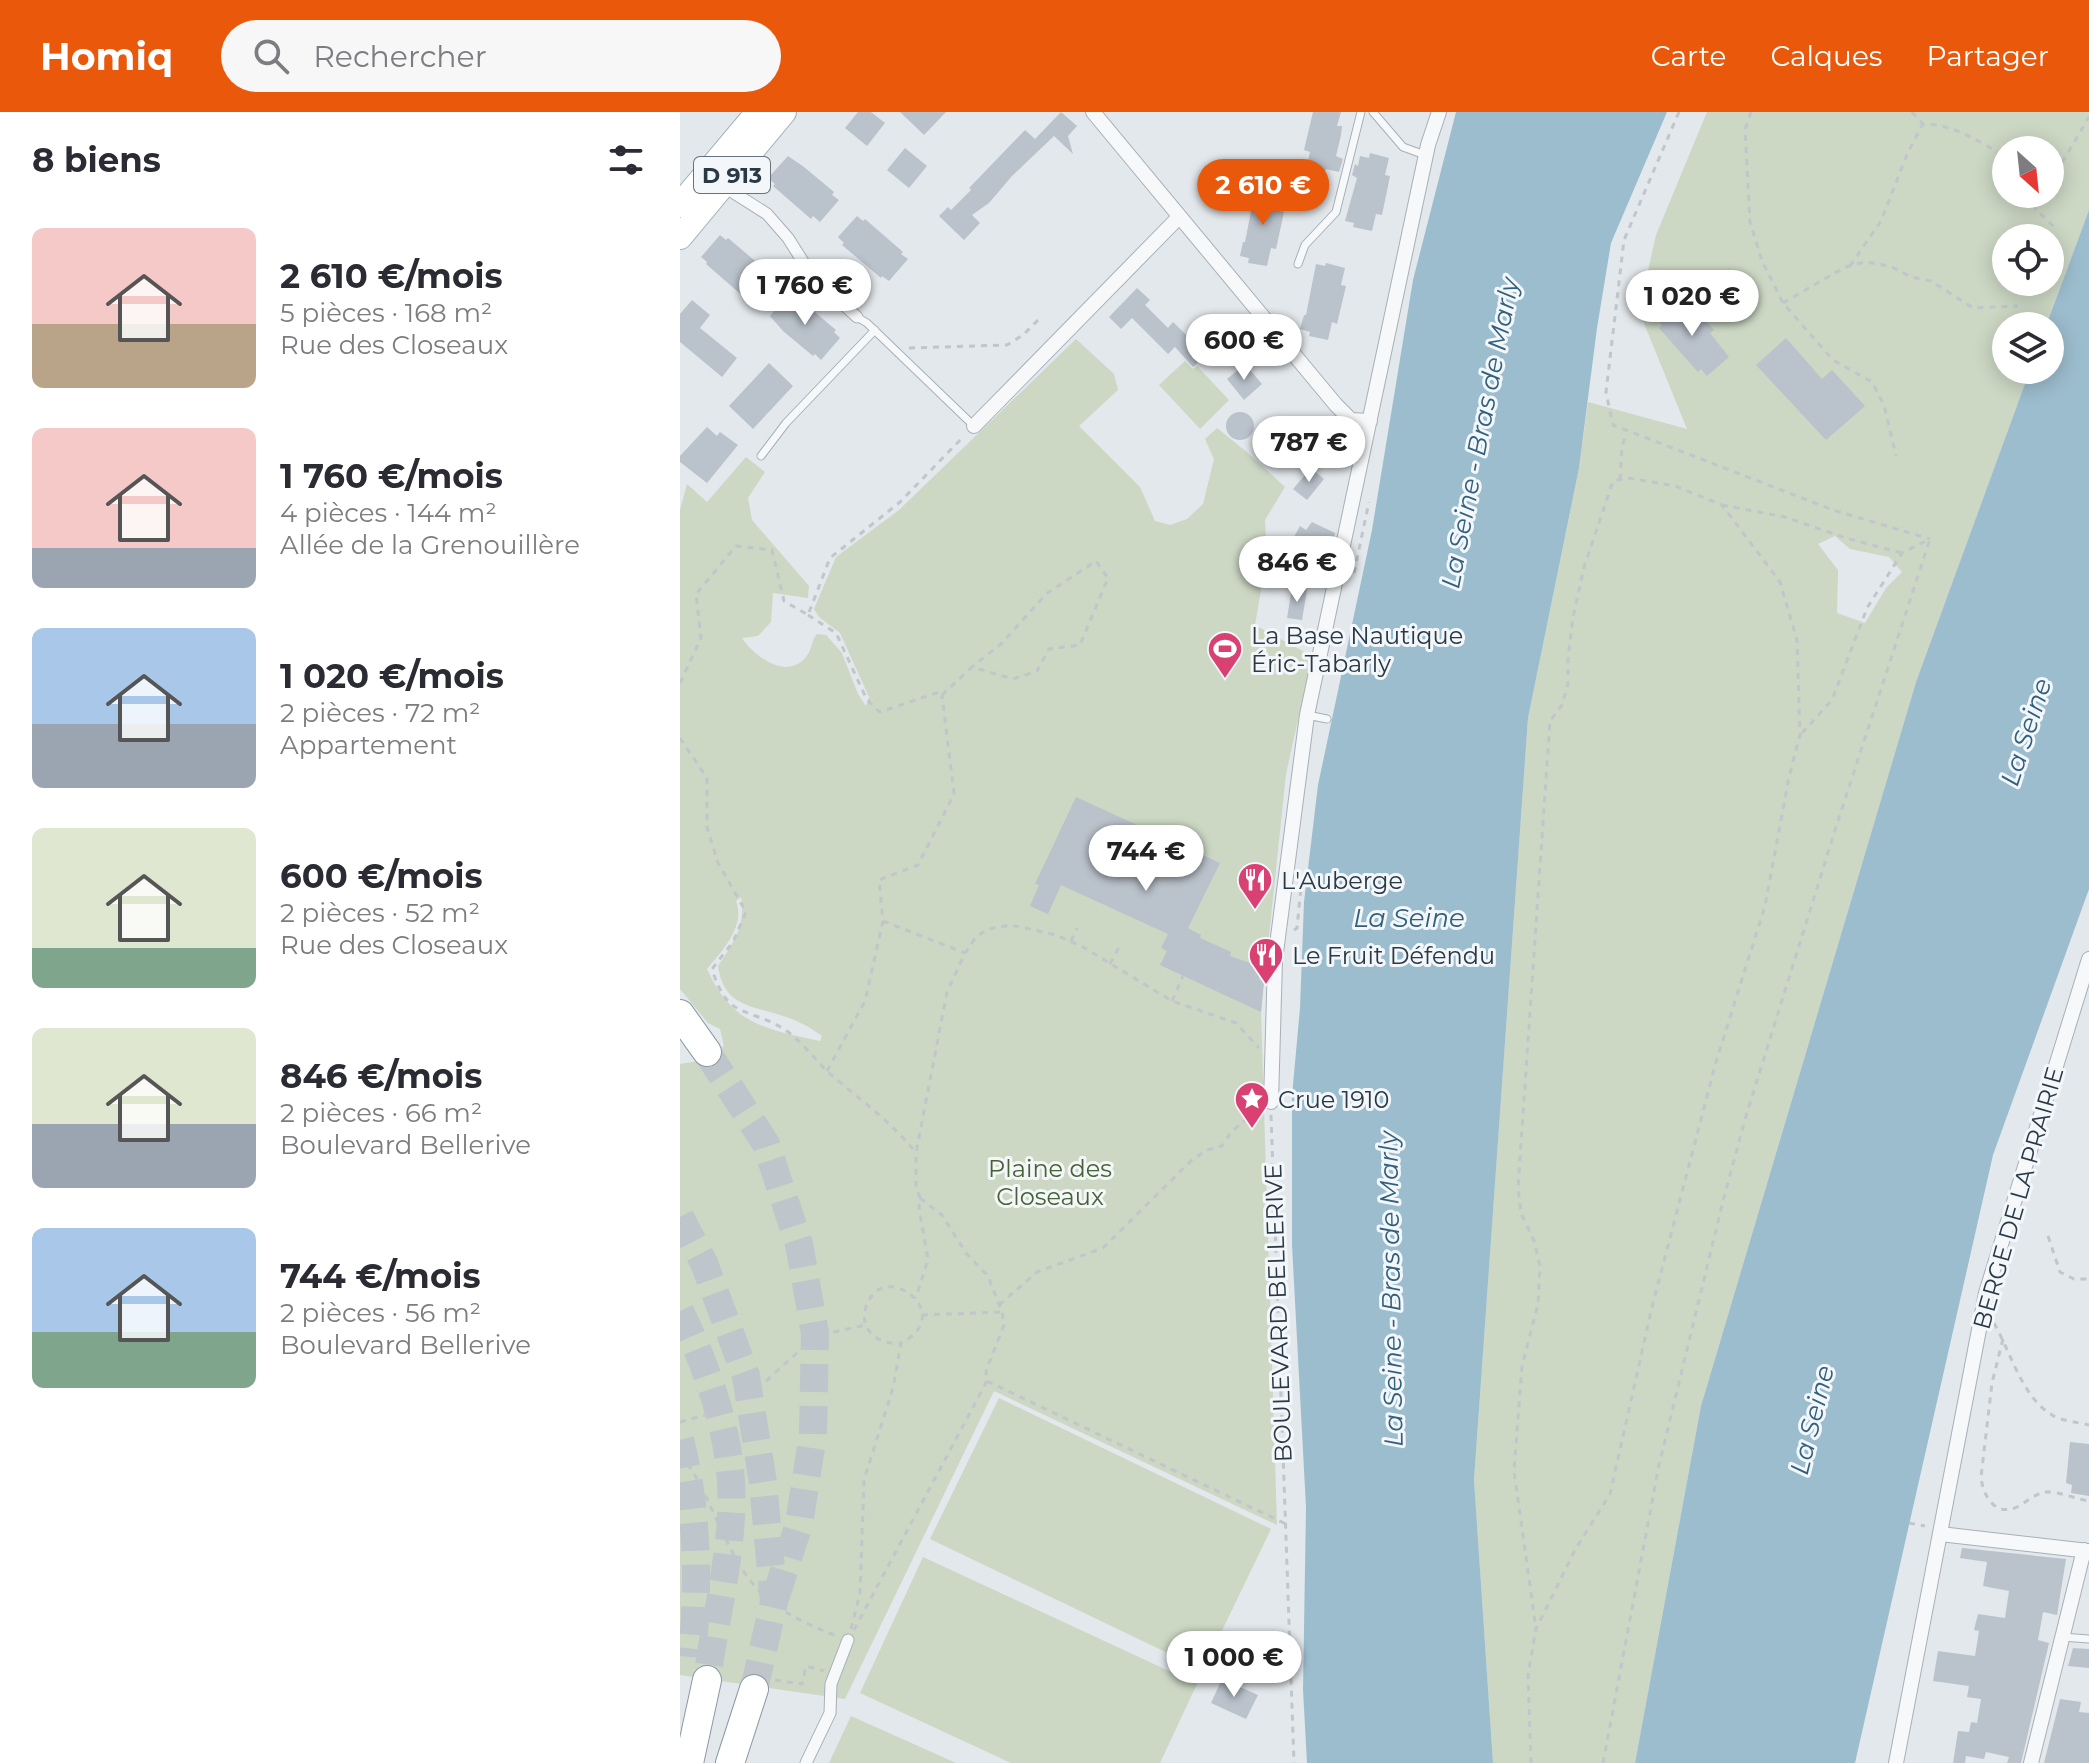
<!DOCTYPE html>
<html lang="fr">
<head>
<meta charset="utf-8">
<style>
  body { margin:0; font-family:Montserrat,sans-serif; background:#f7f7f7; color:#2b2b33; height:100vh; display:flex; flex-direction:column; font-size:30px; white-space:nowrap }
  * { box-sizing:border-box; margin:0 }
  p { font-size:26px; color:#7c7c81 }
  .icon { flex:none; width:44px; height:44px; fill:none; stroke:currentColor; stroke-width:2; stroke-linecap:round; stroke-linejoin:round }
  .map { position:relative; flex:1; overflow:hidden }
  .panel { display:flex; flex-direction:column; background:#fff; width:680px }
  .panel>* { flex:none }
  .needle { width:52px; rotate:153deg }
  .fabs { position:absolute; left:1312px; top:24px; display:grid; gap:16px }
  .fabs a { display:grid; place-items:center; width:72px; height:72px; border-radius:50%; background:#fff; box-shadow:0 4px 20px #0003; font-size:40px }
  .price { position:absolute; translate:-50% -68px; padding:0 18px; border-radius:28px; background:#fff; color:#222; font-size:26px; line-height:52px; filter:drop-shadow(0 2px 4px #0008) }
  .price::after { content:''; position:absolute; left:50%; top:48px; width:24px; height:18px; margin-left:-12px; background:inherit; clip-path:polygon(0 0,100% 0,50% 100%) }
  .price.selected { background:#ea580c; color:#fff }
  ul { padding:0; list-style:none }
  li { display:flex; align-items:center; gap:24px; height:200px; padding:0 32px }
  li span { display:grid; place-items:center; flex:none; width:224px; height:160px; border-radius:12px; color:#555 }
  li>.icon { margin-inline-start:auto }
  span .icon { width:96px; height:96px; fill:#fffc; stroke-width:1 }
  li b { font-size:34px }
  h2 { display:flex; justify-content:space-between; align-items:center; height:96px; padding:0 32px; font-size:34px }
  header { display:flex; align-items:center; gap:48px; box-sizing:border-box; height:112px; padding:0 40px; background:#ea580c; color:#fff }
  header strong { font-size:38px }
  nav { display:flex; gap:44px; margin-inline-start:auto; font-size:28px }
  .search { width:560px; height:72px; background:#f7f7f7; display:flex; align-items:center; gap:20px; box-sizing:border-box; padding:0 28px; border-radius:44px; color:#7c7c81; font-size:30px }
  main { display:flex; flex:1; min-height:0 }
  .map>svg:first-child { display:block }
  .green { fill:#ccd7c4; fill-rule:evenodd }
  .water { fill:#9cbdce }
  .building { fill:#bac2cb }
  .lines { fill:none; stroke-linecap:round; stroke-linejoin:round }
  .motorway-tunnel { stroke:#bec5cb; stroke-width:28; stroke-dasharray:28 14; stroke-linecap:butt }
  .service-casing { stroke:#a7b0b7; stroke-width:9 }
  .pedestrian-casing { stroke:#a7b0b7; stroke-width:13 }
  .minor-casing { stroke:#a7b0b7; stroke-width:16 }
  .primary-casing { stroke:#a1afb9; stroke-width:26 }
  .motorway-casing { stroke:#8999a4; stroke-width:30 }
  .path { stroke:#c1c6cb; stroke-width:3; stroke-dasharray:6 6; stroke-linecap:butt }
  .service { stroke:#f6f8fa; stroke-width:7 }
  .pedestrian { stroke:#f6f8fa; stroke-width:11 }
  .minor { stroke:#f6f8fa; stroke-width:14 }
  .primary { stroke:#fff; stroke-width:24 }
  .motorway { stroke:#fff; stroke-width:28 }
  .labels { text-anchor:middle; dominant-baseline:central; stroke-width:6; stroke-linejoin:round; paint-order:stroke }
  .shield { fill:#f3f7f9; stroke:#66727c; stroke-width:2 }
  .shield-label { font-size:22px; font-weight:bold; fill:#293946 }
  .poi-label { font-size:24px; fill:#293946; stroke:#f3f7f9; text-anchor:start }
  .park-label { font-size:24px; fill:#466335; stroke:#f3f7f9 }
  .street-label { font-size:24px; fill:#293946; stroke:#f3f7f9 }
  .water-label { font-size:26px; font-style:italic; fill:#30607d; stroke:#f3f7f9 }
</style>
</head>
<body>
<header>
<strong>Homiq</strong>
<div class="search"><svg class="icon" aria-label="search" viewBox="0 0 24 24"><circle cx="10" cy="10" r="6"/><path d="M15 15l6 6"/></svg>Rechercher</div>
<nav><a>Carte</a><a>Calques</a><a>Partager</a></nav>
</header>
<main>
<section class="panel">
<h2>8 biens<svg class="icon" aria-label="filters" viewBox="0 0 24 24"><path d="M4 7h16M4 17h16"/><circle cx="9" cy="7" r="2"/><circle cx="15" cy="17" r="2"/></svg></h2>
<ul>
<li><span style="background:linear-gradient(#f6c9c9 60%,#b9a48a 0)"><svg class="icon" aria-label="home" viewBox="0 0 24 24"><path d="M3 11l9-7 9 7M6 9v11h12V9"/></svg></span><div><b>2 610 €/mois</b><p>5 pièces · 168 m²</p><p>Rue des Closeaux</p></div></li>
<li><span style="background:linear-gradient(#f6c9c9 75%,#9aa5b1 0)"><svg class="icon" aria-label="home" viewBox="0 0 24 24"><path d="M3 11l9-7 9 7M6 9v11h12V9"/></svg></span><div><b>1 760 €/mois</b><p>4 pièces · 144 m²</p><p>Allée de la Grenouillère</p></div></li>
<li><span style="background:linear-gradient(#a9c7e8 60%,#9aa5b1 0)"><svg class="icon" aria-label="home" viewBox="0 0 24 24"><path d="M3 11l9-7 9 7M6 9v11h12V9"/></svg></span><div><b>1 020 €/mois</b><p>2 pièces · 72 m²</p><p>Appartement</p></div></li>
<li><span style="background:linear-gradient(#dfe7d0 75%,#7fa58c 0)"><svg class="icon" aria-label="home" viewBox="0 0 24 24"><path d="M3 11l9-7 9 7M6 9v11h12V9"/></svg></span><div><b>600 €/mois</b><p>2 pièces · 52 m²</p><p>Rue des Closeaux</p></div></li>
<li><span style="background:linear-gradient(#dfe7d0 60%,#9aa5b1 0)"><svg class="icon" aria-label="home" viewBox="0 0 24 24"><path d="M3 11l9-7 9 7M6 9v11h12V9"/></svg></span><div><b>846 €/mois</b><p>2 pièces · 66 m²</p><p>Boulevard Bellerive</p></div></li>
<li><span style="background:linear-gradient(#a9c7e8 65%,#7fa58c 0)"><svg class="icon" aria-label="home" viewBox="0 0 24 24"><path d="M3 11l9-7 9 7M6 9v11h12V9"/></svg></span><div><b>744 €/mois</b><p>2 pièces · 56 m²</p><p>Boulevard Bellerive</p></div></li>
</ul>
</section>
<div class="map">
<svg width="1409" height="1651" viewBox="0 0 1409 1651">
  <rect width="100%" height="100%" fill="#e3e8ec"/>
  <!-- green -->
  <path class="green" d="M1027 0H1409V98L1366 214H1326V258H1350L1236 570 1021 1294 955 1651H813L794 1368 848 606 899 356 908 290 1007 317 959 199 976 123ZM1326 38H1370V82H1326ZM1326 126H1370V170H1326ZM1155 424 1170 437 1209 445 1222 460 1206 476 1185 511 1157 501 1158 458 1138 432Z
    M396 227 434 262 438 278 399 314 460 375 475 409 490 413 507 407 523 392 534 347 525 327 537 316 568 341 605 375 585 408 587 444 575 513 632 544 606 662 581 900 597 1413 314 1279 165 1587 0 1563V952L19 949 44 934 40 917 28 911 0 877V398L7 372 27 390 66 345 85 360 68 386 72 408 129 474 128 486 93 481 91 510 78 524 62 526C74 544 106 569 126 545 132 538 131 529 137 522L146 523 162 541 178 582 186 594 189 585 160 521 139 505 134 497 156 445 219 398ZM61 785C66 813 53 832 38 854 44 895 71 893 103 904 117 908 130 915 142 924L140 929C86 917 52 913 27 857 42 839 66 814 56 789Z
    M505 249 513 257 517 254 549 288 520 317 479 273Z
    M319 1286 591 1417 523 1558 250 1427Z
    M243 1445 517 1572 480 1651H331L180 1581Z
    M171 1604 276 1651H149Z"/>
  <!-- water -->
  <path class="water" d="M776 0H987L931 131 917 216 899 356 848 606 794 1368 813 1651H627L623 1578 626 1395 612 1133V984L620 896 624 790 638 673 692 418 733 168Z
    M1409 98V777L1313 1043 1175 1651H955L1021 1294 1236 570 1350 258H1370V214H1366Z"/>
  <!-- building -->
  <path class="building" d="M178 0H191L205 11 187 34 165 16Z
    M220 0H266L244 23Z
    M381 0 397 14 388 24 393 42 374 24 332 64 309 91 292 103 300 111 284 128 259 104 268 95 271 98 291 78 289 76 345 18 355 27Z
    M633 0H661L657 14H662L661 23 656 44 663 47 659 60 646 57 644 62 626 58 630 40 624 38Z
    M225 36 247 54 229 76 207 58Z
    M690 41 709 46 705 63 710 64 702 103 696 102 692 119 673 115 674 111 665 109 677 66 672 63 675 52 678 54 680 44 689 46Z
    M108 44 124 55 154 80 152 83 159 88 140 110 133 104 131 107 93 74 95 72 88 66Z
    M585 77 603 81 599 99 604 100 596 137 591 136 587 154 568 151 569 146 560 144 563 130H565L575 79 584 81Z
    M177 104 183 109 185 107 223 140 221 142 228 147 209 169 202 164 201 166 162 133 164 131 158 125Z
    M40 123 46 128 48 126 87 159 85 161 91 166 72 188 66 183 64 185 26 152 27 150 21 145Z
    M646 151 665 156 661 173 666 174 657 212 652 210 648 228 629 224 630 220 620 217 624 203H626L636 152 645 154Z
    M457 176 470 188 465 193 488 216 493 210 527 243 513 255 495 235 488 242 452 206 441 217 429 205Z
    M109 182 116 187 117 185 156 218 154 220 160 226 141 248 135 242 133 244 103 219 90 204Z
    M998 187 1019 209 1023 205 1034 218 1030 221 1049 245 1027 264 1021 257 1018 260 979 216 982 213 976 206Z
    M12 188 30 203 20 216 57 246 42 265 0 230V202Z
    M1106 226 1142 267 1152 258 1185 294 1146 328 1076 253Z
    M89 251 113 274 73 317 49 294Z
    M565 252 582 272 564 288 547 267Z
    M546 314a14 14 0 1 1 28 0a14 14 0 1 1-28 0Z
    M27 315 37 324 40 320 58 333 27 371 0 350V344Z
    M631 356 644 367 627 388 613 377Z
    M632 410 655 421 653 432H646L641 441 614 425 620 414 626 418Z
    M612 476 627 478 622 508 607 506Z
    M396 685 540 751 508 816 521 823 520 826 551 840 550 844 584 856 579 868H584L581 900 480 853 487 839 481 836 488 822 381 773 368 802 350 794 359 773 355 772Z
    M1390 1330 1409 1332V1384L1391 1381 1392 1373 1386 1371Z
    M1282 1436 1386 1447 1377 1503 1363 1500 1358 1528 1369 1531 1341 1651H1327L1329 1645 1306 1640 1304 1647 1286 1644 1285 1651H1273L1278 1619 1289 1620 1291 1610 1297 1611 1301 1587 1287 1585 1289 1574 1253 1569 1258 1539 1295 1544 1299 1519 1294 1518 1298 1502 1325 1506 1329 1479 1303 1474 1307 1450 1280 1446Z
    M1393 1536 1409 1537V1556L1388 1554Z
    M542 1567 578 1583 566 1607 531 1591Z
    M1380 1587 1401 1590 1399 1600 1409 1601V1651H1364Z"/>
  <g class="lines">
    <!-- motorway-tunnel -->
    <path class="motorway-tunnel" d="M27 940 86 1032 119 1132 135 1221 133 1322 119 1412 94 1490
      M0 1105 24 1151 66 1264 83 1371 94 1490 74 1577
      M0 1199C30 1261 56 1335 51 1405 48 1460 34 1514 27 1568
      M0 1328C18 1399 19 1473 12 1545"/>
    <defs>
      <path id="service" d="M693 0 723 35 745 43
        M618 152 625 133 656 100 681 0
        M177 205 187 211 294 314
        M81 344 106 311 195 218
        M627 603 647 607
        M1382 1525 1409 1527"/>
      <path id="pedestrian" d="M43 74 87 102 108 126 132 164 177 205
        M126 1651 150 1601 151 1572 168 1528"/>
      <path id="minor" d="M413 0 656 293 671 308 690 309
        M294 314 499 105
        M591 990 595 848 627 603 748 33 759 0
        M1260 1422 1409 1439
        M1216 1651 1306 1181 1409 847
        M1351 1651 1404 1438"/>
      <path id="primary" d="M0 93 78 0
        M0 125 104 0"/>
      <path id="motorway" d="M0 902 27 940
        M9 1651 27 1568
        M50 1651 74 1577"/>
    </defs>
    <!-- service casing -->
    <use href="#service" class="service-casing"/>
    <!-- pedestrian casing -->
    <use href="#pedestrian" class="pedestrian-casing"/>
    <!-- minor casing -->
    <use href="#minor" class="minor-casing"/>
    <!-- primary casing -->
    <use href="#primary" class="primary-casing"/>
    <!-- motorway casing -->
    <use href="#motorway" class="motorway-casing"/>
    <!-- path -->
    <path class="path" d="M999 0 944 128 926 280 933 313 1153 398 1250 427
      M1071 0 1065 18 1070 110 1082 149 1103 191 1153 248 1192 270 1204 293 1216 344
      M1232 0 1243 12C1274 12 1300 30 1326 45
      M1370 71 1409 5
      M1347 82 1353 94 1375 116
      M1353 94 1362 82
      M1170 154 1201 109 1228 40 1243 12
      M1103 191 1165 155 1185 150 1210 154 1231 165 1251 169 1293 196 1338 194
      M229 236 327 233 343 223 359 207
      M940 368 942 334 947 321
      M1042 393 1105 405 1166 426 1222 441
      M674 461 689 390
      M128 503 156 521 187 588 200 600 256 581 262 583
      M0 571 21 526 16 482 56 434 92 438 104 489 128 503 150 446 220 390 283 325
      M262 583 292 555 333 567 357 559 369 537 400 533 428 466 416 449 366 482 322 531 292 555
      M1122 621 1152 588 1187 496 1222 441 1250 427
      M0 626 27 666V715L38 751 66 800 53 830 32 857C48 909 67 894 104 917 121 928 134 947 149 961 179 987 211 1009 236 1041
      M203 809 285 841
      M614 818 617 816 621 775
      M391 829 397 816
      M430 852 439 835
      M492 889 503 864
      M147 959 185 889 203 809 199 768 238 753 274 682 262 583
      M591 1003 614 1651
      M240 1086 236 1075V1041L267 880 285 841 296 825 308 817 331 813 376 823 403 835 492 889 556 911 579 936
      M1368 1124 1380 1160 1394 1167H1409
      M319 1193 357 1160 423 1136 512 1048 527 1038 542 1034 551 1020 579 997
      M242 1203 322 1200
      M1314 1211C1331 1241 1342 1285 1372 1303 1381 1309 1398 1310 1409 1313
      M1323 1227 1312 1271 1301 1365C1303 1384 1315 1405 1337 1395 1345 1391 1356 1381 1365 1380 1378 1379 1396 1387 1409 1389
      M307 1269 606 1412
      M0 1310 29 1302 84 1271 120 1238 153 1220 186 1213
      M0 1343C16 1360 24 1381 34 1402 67 1475 82 1495 157 1524
      M1229 1411 1245 1414
      M171 1517 180 1481 184 1368 213 1276 221 1231C279 1202 202 1144 186 1195 178 1219 201 1234 221 1231
      M174 1518 307 1269 306 1259 324 1213 322 1200 308 1164 286 1141 262 1103 240 1086 239 1096 248 1147 236 1186
      M95 1568 122 1572 126 1554 144 1559
      M851 1651 848 1563 856 1517 895 1438 930 1382 972 1195 1036 950 1085 794 1109 665 1120 623 1117 528 1100 470 1042 393 995 374 949 366 933 369 904 455 893 505 888 547V572L882 593 870 609 838 1075 841 1101 854 1129 860 1154 858 1192 842 1254 834 1359 856 1517
      M923 1651 979 1353 1044 1085 1066 1004 1156 715 1250 427"/>
    <!-- service -->
    <use href="#service" class="service"/>
    <!-- pedestrian -->
    <use href="#pedestrian" class="pedestrian"/>
    <!-- minor -->
    <use href="#minor" class="minor"/>
    <!-- primary -->
    <use href="#primary" class="primary"/>
    <!-- motorway -->
    <use href="#motorway" class="motorway"/>
  </g>
  <!-- icons -->
  <defs>
    <symbol id="stadium-pin" viewBox="-11 -11 22 30"><path d="M0 17L-7.5 6A9.5 9.5 0 1 1 7.5 6Z" fill="#d94173" stroke="#f3f7f9"/><path d="M0-5a6.5 5 0 1 0 0 10a6.5 5 0 1 0 0-10ZM-3.5-1.8h7v3.6h-7Z" fill="#fff"/></symbol>
    <symbol id="restaurant-pin" viewBox="-11 -11 22 30"><path d="M0 17L-7.5 6A9.5 9.5 0 1 1 7.5 6Z" fill="#d94173" stroke="#f3f7f9"/><path d="M-5-6h1v4h1v-4h1v4h1v-4h1v5L-1.5 .5V6h-2V.5L-5-1ZM5-6V6H3V1.5H1.5Q1.5-4 5-6Z" fill="#fff"/></symbol>
    <symbol id="sight-pin" viewBox="-11 -11 22 30"><path d="M0 17L-7.5 6A9.5 9.5 0 1 1 7.5 6Z" fill="#d94173" stroke="#f3f7f9"/><path d="M0-6L1.8-2.2L6-1.7L2.9 1.2L3.7 5.4L0 3.3L-3.7 5.4L-2.9 1.2L-6-1.7L-1.8-2.2Z" fill="#fff"/></symbol>
  </defs>
  <g fill-rule="evenodd">
    <use href="#stadium-pin" x="525" y="517" width="40" height="54"/>
    <use href="#restaurant-pin" x="555" y="748" width="40" height="54"/>
    <use href="#restaurant-pin" x="566" y="823" width="40" height="54"/>
    <use href="#sight-pin" x="552" y="967" width="40" height="54"/>
  </g>
  <g class="labels">
    <!-- shield labels -->
    <rect class="shield" x="14" y="45" width="76" height="36" rx="6"/>
    <g class="shield-label">
      <text x="52" y="63">D 913</text>
    </g>
    <!-- poi labels -->
    <g class="poi-label">
      <text x="571" y="523">La Base Nautique<tspan x="571" dy="28">Éric-Tabarly</tspan></text>
      <text x="601" y="768">L'Auberge</text>
      <text x="612" y="843">Le Fruit Défendu</text>
      <text x="598" y="987">Crue 1910</text>
    </g>
    <!-- park labels -->
    <g class="park-label">
      <text x="370" y="1056">Plaine des<tspan x="370" dy="28">Closeaux</tspan></text>
    </g>
    <!-- street labels -->
    <g class="street-label">
      <text transform="translate(1338 1086) rotate(-74)">BERGE DE LA PRAIRIE</text>
      <text transform="translate(598 1201) rotate(-92)">BOULEVARD BELLERIVE</text>
    </g>
    <!-- water labels -->
    <g class="water-label">
      <text transform="translate(800 321) rotate(-79)">La Seine - Bras de Marly</text>
      <text transform="translate(1346 620) rotate(-72)">La Seine</text>
      <text x="729" y="806">La Seine</text>
      <text transform="translate(711 1177) rotate(-91)">La Seine - Bras de Marly</text>
      <text transform="translate(1132 1308) rotate(-76)">La Seine</text>
    </g>
  </g>
</svg>
<div class="fabs">
<a><svg class="needle" viewBox="-14 -14 28 28"><path d="M0-13l5 13h-10z" fill="#e53935"/><path d="M0 13l5-13h-10z" fill="#7c7c81"/></svg></a>
<a><svg class="icon" aria-label="locate" viewBox="0 0 24 24"><circle cx="12" cy="12" r="6"/><path d="M12 2v4M12 18v4M2 12h4M18 12h4"/></svg></a>
<a><svg class="icon" aria-label="layers" viewBox="0 0 24 24"><path d="M12 4l9 5-9 5-9-5zM3 14l9 5 9-5"/></svg></a>
</div>
<b class="price selected" style="left:583px;top:115px">2 610 €</b>
<b class="price" style="left:125px;top:215px">1 760 €</b>
<b class="price" style="left:1012px;top:226px">1 020 €</b>
<b class="price" style="left:564px;top:270px">600 €</b>
<b class="price" style="left:629px;top:372px">787 €</b>
<b class="price" style="left:617px;top:492px">846 €</b>
<b class="price" style="left:466px;top:781px">744 €</b>
<b class="price" style="left:554px;top:1587px">1 000 €</b>
</div>
</main>
</body>
</html>
